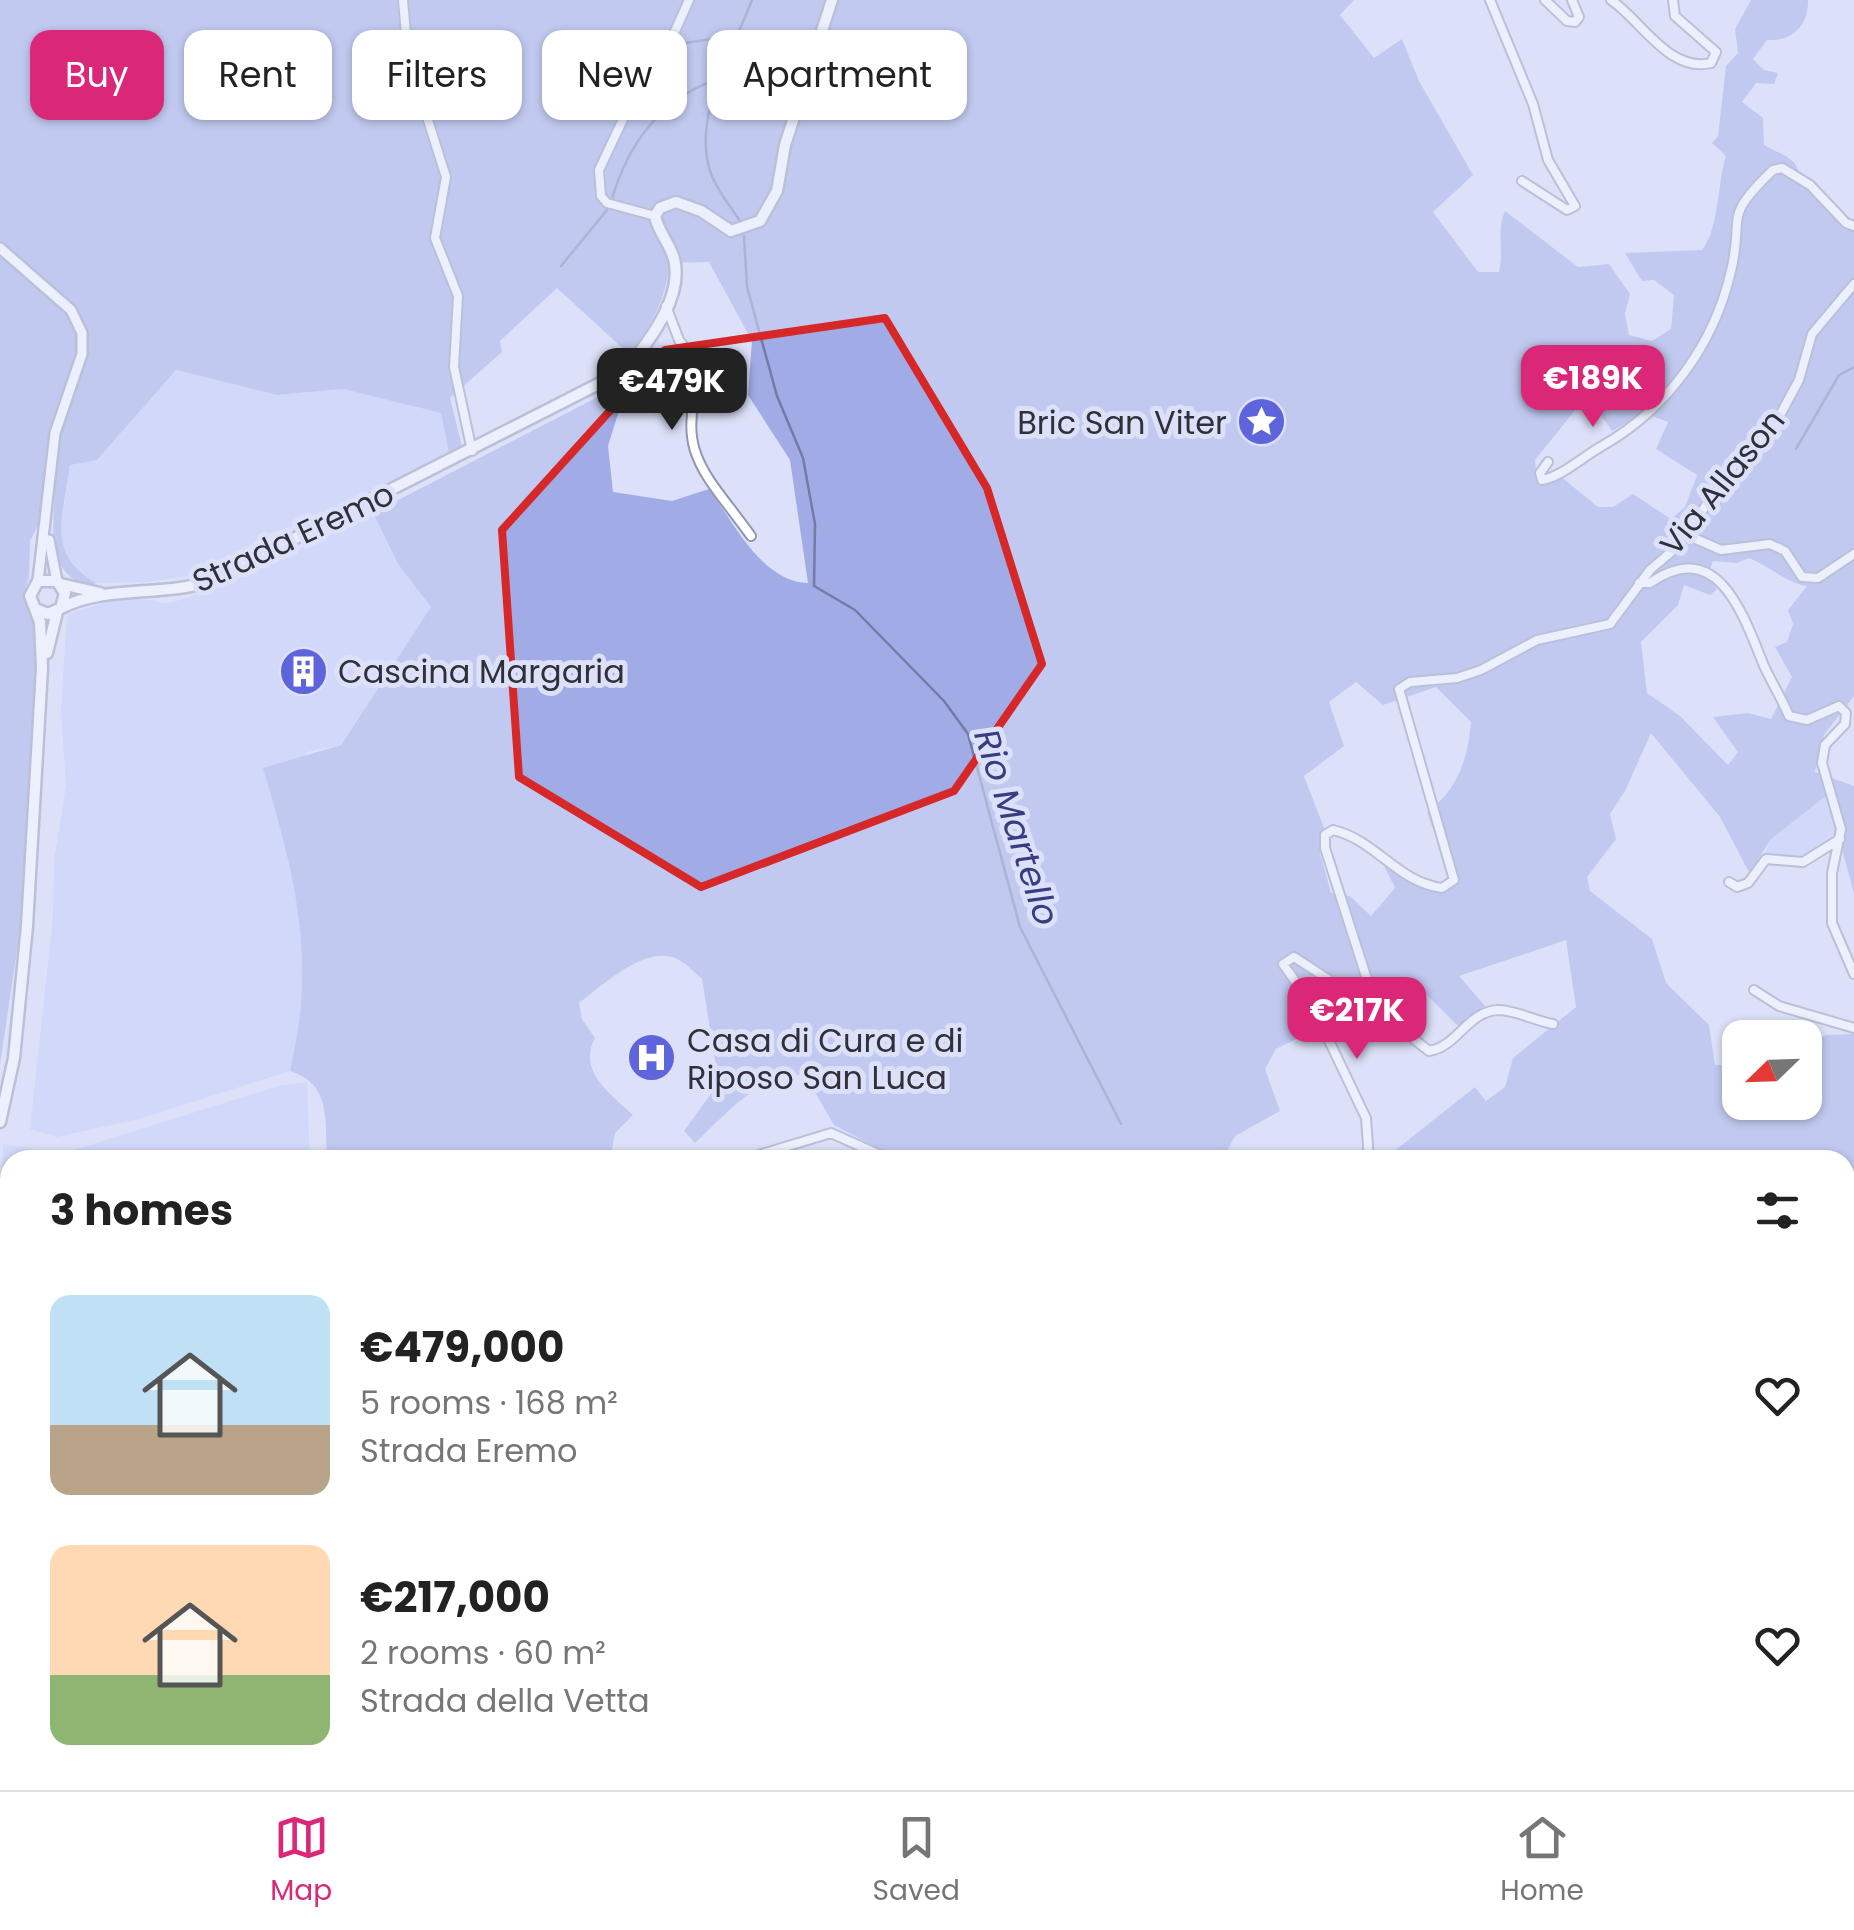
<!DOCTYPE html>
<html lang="en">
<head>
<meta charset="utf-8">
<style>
  body { margin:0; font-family:Poppins,sans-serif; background:#f6f6f6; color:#222; height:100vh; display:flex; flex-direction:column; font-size:38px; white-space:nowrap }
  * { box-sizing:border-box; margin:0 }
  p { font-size:32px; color:#767676 }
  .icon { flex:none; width:55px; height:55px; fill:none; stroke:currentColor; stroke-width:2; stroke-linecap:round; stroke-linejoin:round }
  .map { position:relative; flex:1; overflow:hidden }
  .side { position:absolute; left:0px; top:1150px; width:1855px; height:640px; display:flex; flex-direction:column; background:#fff; border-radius:30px 30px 0 0; box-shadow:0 2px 8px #0004 }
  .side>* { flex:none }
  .top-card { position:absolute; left:30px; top:30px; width:1000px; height:90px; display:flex; gap:20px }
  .needle { width:65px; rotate:247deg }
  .controls { position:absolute; left:1722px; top:1020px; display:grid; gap:20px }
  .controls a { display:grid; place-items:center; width:100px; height:100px; border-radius:20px; background:#fff; box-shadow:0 2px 8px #0004; font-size:50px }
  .price { position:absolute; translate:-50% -85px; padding:0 22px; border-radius:20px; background:#db2777; color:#fff; font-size:32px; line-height:65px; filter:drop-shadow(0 2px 5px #0008) }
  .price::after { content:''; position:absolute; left:50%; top:60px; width:30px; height:22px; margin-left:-15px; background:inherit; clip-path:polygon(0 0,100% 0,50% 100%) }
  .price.active { background:#222; color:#fff }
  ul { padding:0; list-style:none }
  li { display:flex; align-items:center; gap:30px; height:250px; padding:0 50px }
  li span { display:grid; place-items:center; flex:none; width:280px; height:200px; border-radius:20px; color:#555 }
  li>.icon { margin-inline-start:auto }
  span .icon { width:120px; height:120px; fill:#fffc; stroke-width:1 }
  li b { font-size:42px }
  h2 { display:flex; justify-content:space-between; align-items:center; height:120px; padding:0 50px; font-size:42px }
  .chip { padding:0 35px; border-radius:20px; background:#fff; box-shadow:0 2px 8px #0004; font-size:35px; line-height:90px }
  .chip.active { background:#db2777; color:#fff }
  .menu { display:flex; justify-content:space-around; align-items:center; height:140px; border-top:2px solid #e0e0e0; background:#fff; font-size:28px; color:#767676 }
  .menu a { display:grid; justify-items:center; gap:5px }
  .menu .active { color:#db2777 }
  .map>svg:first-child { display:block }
  .green { fill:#c4ccf9 }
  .forest { fill:#a1abe5; fill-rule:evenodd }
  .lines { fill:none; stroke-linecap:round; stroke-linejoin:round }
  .stream { stroke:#747ba6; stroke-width:2.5 }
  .minor-casing { stroke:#9397ae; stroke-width:12 }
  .tertiary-casing { stroke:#9397ae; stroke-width:14 }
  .secondary-casing { stroke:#9397ae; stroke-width:15 }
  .minor { stroke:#fff; stroke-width:8 }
  .tertiary { stroke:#fff; stroke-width:9 }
  .secondary { stroke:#fff; stroke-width:10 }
  .marked { fill:none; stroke:#d62828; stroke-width:8; stroke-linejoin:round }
  .labels { text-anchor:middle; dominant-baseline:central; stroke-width:10; stroke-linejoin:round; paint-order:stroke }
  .poi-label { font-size:32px; fill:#2f303a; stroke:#dce1f9; text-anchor:start }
  .street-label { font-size:32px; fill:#2f303a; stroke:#dce1f9 }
  .water-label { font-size:35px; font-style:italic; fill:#383d82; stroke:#dce1f9 }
</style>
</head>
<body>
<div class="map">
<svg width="1854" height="1790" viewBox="0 0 1854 1790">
  <rect width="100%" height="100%" fill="#dce1f9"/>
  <!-- green -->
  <path class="green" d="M176 370 277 395 343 389 441 413 449 454 304 523 271 533 202 574 147 582 96 583 70 565 61 547V522L71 464 97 460Z
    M373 513 398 564 432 607 340 745 307 752 293 869 305 941 298 1038 290 1071 139 1119 57 1137 30 1129 53 916 54 861 66 785 61 711 67 615C93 604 123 597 151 600 161 601 163 605 173 602 243 582 308 544 373 513Z
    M1827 795 1839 832C1826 859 1791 858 1765 856L1770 840Z
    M307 1082 310 1160H63L61 1154 278 1086Z
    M3 1144 36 1150 39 1160H10V1224L2 1176Z
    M0 1700 10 1713V1780H51L62 1790H0Z"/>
  <!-- forest -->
  <path class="forest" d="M0 0H399V4L405 0H1354L1340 15 1374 58 1402 39 1419 81 1473 175 1433 212 1478 272H1499C1504 249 1496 233 1505 211L1578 267 1609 264 1630 294 1625 314 1629 335 1652 341 1671 329 1674 295 1654 280 1642 281 1625 253 1702 250C1719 229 1717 185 1726 156L1712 143 1718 136 1726 66 1738 53 1735 29 1751 0H1808C1809 25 1792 42 1767 40L1753 59 1764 70 1778 73 1774 84 1756 83 1742 102 1763 118 1764 145C1781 155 1801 158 1799 180L1854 231V696L1824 735 1815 772 1854 786V893L1827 795 1770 840 1750 874 1720 817 1651 733 1625 791 1610 814 1616 839 1587 877 1590 891 1652 939 1666 983 1709 1025 1715 1065H1740V1102H1805V1045L1826 1035 1854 1034V1790H563L556 1780H1845V1160H1383L1475 1087 1486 1101 1505 1087 1513 1058 1576 1007 1566 940 1459 976 1485 1006 1460 1028 1423 991 1402 1002 1376 987 1358 1001 1367 1014 1347 1032 1329 1023 1276 1049 1265 1069 1280 1111 1235 1136 1222 1160H900L834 1125 805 1075C761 1071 725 1115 695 1143L684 1131 715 1088 717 1073 702 979C694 972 686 963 677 959 646 944 602 986 579 1003L582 1019 595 1038C577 1071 611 1094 633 1115L615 1133 610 1160H327C325 1122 332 1084 290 1071 317 957 295 876 263 768L341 745 431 607 398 564 373 513 623 384 653 354 639 390 621 404 608 446 613 492 672 501 709 489C734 523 762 582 808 583L790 460 748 395 752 341 709 262 669 263C667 299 650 326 630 355L557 288 500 341 502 352 450 398 462 447 449 454 441 413 343 389 277 395 176 370 97 460 70 465C64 515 44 553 96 583L92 587C36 572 58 513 55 468L46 469 43 516 30 541 29 577 23 597 36 628 37 658 22 917 0 1065ZM1576 409 1598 411 1612 431 1644 413 1668 422 1656 449 1697 475 1685 507 1671 519 1633 494 1613 507H1598L1560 476 1537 483 1535 460ZM1749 558C1771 567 1785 582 1807 586L1788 610 1793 624 1787 642 1775 647 1792 677 1771 719 1748 713 1713 717 1738 752 1728 765 1680 716 1647 693 1641 642 1678 605 1684 585 1710 595 1717 589 1707 578 1713 561 1737 563ZM1356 682 1383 705 1436 687 1471 722C1468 758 1458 790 1427 812L1450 877 1440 883 1419 879 1373 843 1395 888 1371 916 1350 896 1331 893 1320 853 1324 828 1304 776 1344 746 1329 702Z
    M0 1253 10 1285V1621L0 1648Z"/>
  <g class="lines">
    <!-- stream -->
    <path class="stream" d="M679 44 736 35
      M567 62 660 48
      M612 199C628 144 661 98 718 79
      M740 221C731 207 717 190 711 174 691 118 732 52 752 0
      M744 236 747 287 777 396 803 458 815 524 814 586 855 610 944 701 968 734 1020 927 1121 1124
      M561 266 607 210
      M1796 449 1839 375 1854 367
      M1845 1299 1854 1290
      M1845 1504 1854 1488
      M1845 1643 1854 1661
      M1472 1790 1477 1780"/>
    <defs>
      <path id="minor" d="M403 0 408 57 446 177 435 238 458 296 454 367 472 451
        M1490 0 1533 104 1548 160 1575 206 1567 210 1522 181
        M1545 0 1567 21 1575 22 1579 17 1572 0
        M1611 0C1641 20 1669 73 1711 63L1716 52 1675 16 1673 0
        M655 216 607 203 601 196 599 170 625 115 661 78 667 49 689 0
        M666 306 679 340 702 371C673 453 706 473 751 536
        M1548 462 1540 473 1542 480C1561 477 1584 456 1602 446 1667 409 1714 345 1731 271 1745 213 1721 220 1773 170L1782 168 1810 185 1846 223 1854 226
        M1687 535 1721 550 1770 544 1785 551 1802 577 1818 578 1854 554
        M1639 583H1650C1718 536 1743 614 1764 666 1772 683 1782 699 1789 716L1807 720 1839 706 1846 713 1845 724 1825 745 1822 763 1841 829 1832 873V923L1854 974
        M1729 882 1737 887 1748 883 1766 859 1803 862 1840 839
        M1754 990 1779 1006 1854 1028
        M1368 1003 1429 1051C1457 1047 1468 1011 1498 1010 1516 1010 1535 1021 1553 1024
        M742 1160 831 1133 891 1160
        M1369 1160 1366 1118 1312 1005 1283 964 1294 957 1357 998 1368 1003 1372 995 1325 848V835L1333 830C1376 840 1397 882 1442 888L1454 880 1399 689 1410 682 1457 678 1481 670 1537 640 1610 624 1650 570 1678 546 1737 460 1773 428 1799 380 1812 334 1854 284
        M229 1780 236 1790
        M1210 1780 1215 1790
        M79 1790 101 1780"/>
      <path id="tertiary" d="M0 248 71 310 82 333V354L55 433 38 581
        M49 540 57 581
        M549 1780 556 1790
        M207 1790 227 1780"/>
      <path id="secondary" d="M61 584 100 593
        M61 608C108 584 164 598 213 580L624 371C647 345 684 297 674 259 670 243 658 232 655 216L660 208 676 202 701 211 731 231 760 221 777 191 785 145 832 0
        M47 653 57 612
        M0 1122 14 1058 27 926 42 668 40 622 30 596 38 581H57L65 593 61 608 48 614 38 610
        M0 1224 10 1258"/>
    </defs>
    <!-- minor casing -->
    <use href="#minor" class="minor-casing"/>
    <!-- tertiary casing -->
    <use href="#tertiary" class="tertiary-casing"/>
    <!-- secondary casing -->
    <use href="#secondary" class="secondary-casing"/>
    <!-- minor -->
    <use href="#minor" class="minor"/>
    <!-- tertiary -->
    <use href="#tertiary" class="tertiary"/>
    <!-- secondary -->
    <use href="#secondary" class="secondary"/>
  </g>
  <!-- marked area -->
  <path d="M0 0H1854V1790H0ZM885 318 987 488 1042 664 954 791 701 887 519 777 502 530 665 350Z" fill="#dce1f9" fill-opacity=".55" fill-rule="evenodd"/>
  <path class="marked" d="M885 318 987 488 1042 664 954 791 701 887 519 777 502 530 665 350Z"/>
  <!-- icons -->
  <defs>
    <symbol id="sight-disc" viewBox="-11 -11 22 22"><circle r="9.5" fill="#5e64dc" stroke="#dce1f9"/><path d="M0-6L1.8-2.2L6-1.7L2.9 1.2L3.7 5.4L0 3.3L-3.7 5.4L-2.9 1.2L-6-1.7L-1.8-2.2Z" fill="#fff"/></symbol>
    <symbol id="building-disc" viewBox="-11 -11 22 22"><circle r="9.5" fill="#5e64dc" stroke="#dce1f9"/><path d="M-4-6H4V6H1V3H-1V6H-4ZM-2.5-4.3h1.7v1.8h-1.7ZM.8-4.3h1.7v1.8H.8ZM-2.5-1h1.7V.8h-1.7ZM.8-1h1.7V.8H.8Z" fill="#fff"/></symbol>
    <symbol id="hospital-disc" viewBox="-11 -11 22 22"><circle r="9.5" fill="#5e64dc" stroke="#dce1f9"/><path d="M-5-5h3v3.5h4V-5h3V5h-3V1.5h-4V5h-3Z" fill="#fff"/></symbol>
  </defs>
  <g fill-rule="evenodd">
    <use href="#sight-disc" x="1234" y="394" width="55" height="55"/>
    <use href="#building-disc" x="276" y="644" width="55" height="55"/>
    <use href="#hospital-disc" x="624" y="1030" width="55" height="55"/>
  </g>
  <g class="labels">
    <!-- poi labels -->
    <g class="poi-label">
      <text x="1227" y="422" text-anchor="end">Bric San Viter</text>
      <text x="338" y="671">Cascina Margaria</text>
      <text x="687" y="1040">Casa di Cura e di<tspan x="687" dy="37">Riposo San Luca</tspan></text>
    </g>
    <!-- street labels -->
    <g class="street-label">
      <text transform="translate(1722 482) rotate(-51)">Via Allason</text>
      <text transform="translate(293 537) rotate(-25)">Strada Eremo</text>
    </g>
    <!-- water labels -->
    <g class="water-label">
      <text transform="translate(1017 827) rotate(72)">Rio Martello</text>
    </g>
  </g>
</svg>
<div class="controls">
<a><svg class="needle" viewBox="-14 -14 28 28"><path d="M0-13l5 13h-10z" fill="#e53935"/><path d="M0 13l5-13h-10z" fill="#767676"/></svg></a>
</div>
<b class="price" style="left:1593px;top:430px">€189K</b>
<b class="price active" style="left:672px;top:433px">€479K</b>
<b class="price" style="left:1357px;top:1062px">€217K</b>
<div class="top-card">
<a class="chip active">Buy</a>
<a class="chip">Rent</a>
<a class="chip">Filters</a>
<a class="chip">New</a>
<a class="chip">Apartment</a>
</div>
<section class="side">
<h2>3 homes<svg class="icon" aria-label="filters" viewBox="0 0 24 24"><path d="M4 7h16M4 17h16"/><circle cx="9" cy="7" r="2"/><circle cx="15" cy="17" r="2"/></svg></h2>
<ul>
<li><span style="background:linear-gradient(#bfe0f5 65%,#b9a48a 0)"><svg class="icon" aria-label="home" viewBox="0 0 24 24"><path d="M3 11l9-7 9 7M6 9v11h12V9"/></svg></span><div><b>€479,000</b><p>5 rooms · 168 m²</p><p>Strada Eremo</p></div><svg class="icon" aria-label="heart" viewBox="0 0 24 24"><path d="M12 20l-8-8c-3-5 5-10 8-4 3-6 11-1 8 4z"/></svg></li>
<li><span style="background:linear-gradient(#ffd9b3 65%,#8fb573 0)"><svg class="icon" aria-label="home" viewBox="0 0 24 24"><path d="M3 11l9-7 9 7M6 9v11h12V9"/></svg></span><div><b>€217,000</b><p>2 rooms · 60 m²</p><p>Strada della Vetta</p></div><svg class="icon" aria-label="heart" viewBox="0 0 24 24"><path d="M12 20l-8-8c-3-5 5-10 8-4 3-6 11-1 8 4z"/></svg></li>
</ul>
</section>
</div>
<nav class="menu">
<a class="active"><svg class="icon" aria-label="map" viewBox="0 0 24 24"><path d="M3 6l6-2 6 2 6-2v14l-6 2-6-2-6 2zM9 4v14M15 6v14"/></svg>Map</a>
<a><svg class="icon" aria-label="saved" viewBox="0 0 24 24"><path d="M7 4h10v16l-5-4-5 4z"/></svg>Saved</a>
<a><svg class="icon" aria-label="home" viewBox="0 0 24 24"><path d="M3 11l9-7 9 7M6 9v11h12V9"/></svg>Home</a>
</nav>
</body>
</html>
